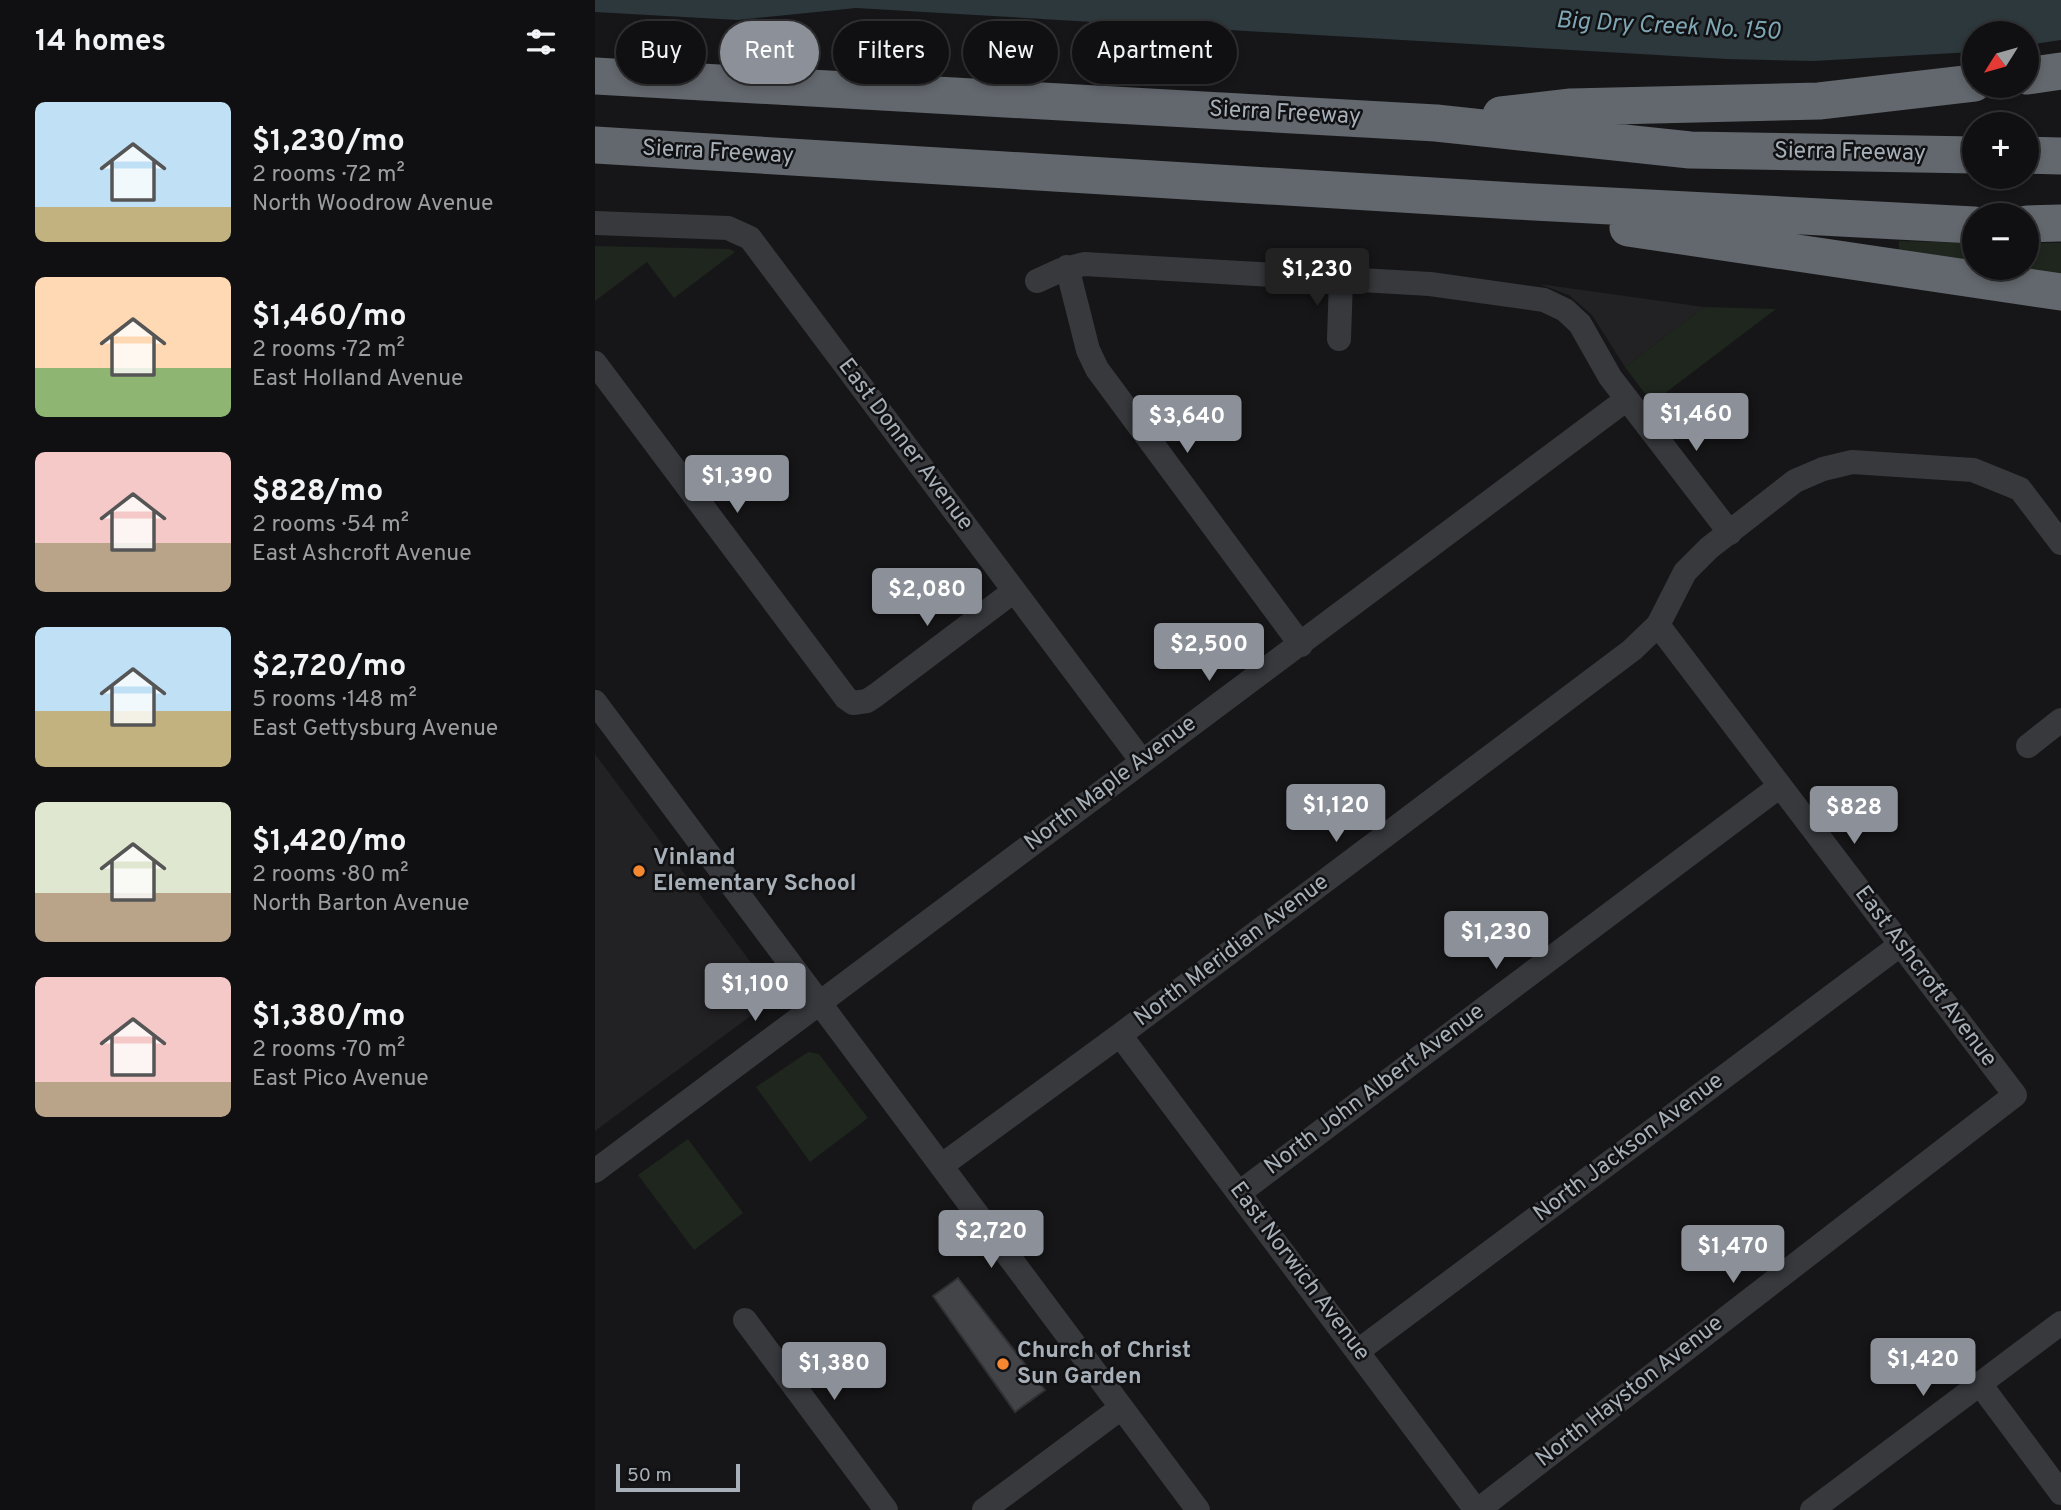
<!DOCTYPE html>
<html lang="en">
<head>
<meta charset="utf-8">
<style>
  body { margin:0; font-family:Overpass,sans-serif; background:#19191b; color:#f1f3f6; height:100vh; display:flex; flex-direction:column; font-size:26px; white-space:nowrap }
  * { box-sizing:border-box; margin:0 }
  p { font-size:23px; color:#9c9d9f }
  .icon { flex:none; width:38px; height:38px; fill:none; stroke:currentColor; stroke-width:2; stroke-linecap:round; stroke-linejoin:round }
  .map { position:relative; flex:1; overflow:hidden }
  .drawer { display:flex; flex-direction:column; background:#101012; width:595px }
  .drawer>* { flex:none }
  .banner { position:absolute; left:21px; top:21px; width:665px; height:63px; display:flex; gap:14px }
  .needle { width:46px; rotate:233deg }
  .tools { position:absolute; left:1367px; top:21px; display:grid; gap:14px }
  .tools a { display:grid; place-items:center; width:77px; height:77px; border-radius:50%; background:#101012; box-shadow:0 4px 10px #0003,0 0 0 2px #303032; font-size:35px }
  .scale { position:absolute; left:21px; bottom:18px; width:124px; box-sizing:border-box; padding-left:7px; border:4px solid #a7b0b8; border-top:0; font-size:19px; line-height:24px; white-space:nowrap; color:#a7b0b8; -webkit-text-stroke:5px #111113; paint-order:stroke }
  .price { position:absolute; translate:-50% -60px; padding:0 16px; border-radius:7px; background:#8c9099; color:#fff; font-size:23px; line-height:46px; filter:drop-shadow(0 2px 4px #0008) }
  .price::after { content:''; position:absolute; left:50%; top:42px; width:21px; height:16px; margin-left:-10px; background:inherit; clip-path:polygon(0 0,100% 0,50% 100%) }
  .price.active { background:#222; color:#fff }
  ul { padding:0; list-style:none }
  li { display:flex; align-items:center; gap:21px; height:175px; padding:0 35px }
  li span { display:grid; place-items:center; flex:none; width:196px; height:140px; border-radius:10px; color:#555 }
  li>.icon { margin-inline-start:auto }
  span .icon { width:84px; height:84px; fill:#fffc; stroke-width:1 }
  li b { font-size:30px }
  h2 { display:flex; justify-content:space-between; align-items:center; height:84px; padding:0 35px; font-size:30px }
  .tag { padding:0 24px; border-radius:32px; background:#101012; box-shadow:0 4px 10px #0003,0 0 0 2px #303032; font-size:24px; line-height:63px }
  .tag.active { background:#8c9099; color:#fff }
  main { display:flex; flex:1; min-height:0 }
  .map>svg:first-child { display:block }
  .built { fill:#222225 }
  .green { fill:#1e261e }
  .water { fill:#2c383c }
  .building { fill:#424448; stroke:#303134; stroke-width:2 }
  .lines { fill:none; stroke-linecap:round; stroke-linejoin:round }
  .minor { stroke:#37393d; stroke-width:24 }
  .highway { stroke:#63686e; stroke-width:37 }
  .poi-dot { fill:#f58830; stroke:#111113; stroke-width:2.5 }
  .labels { text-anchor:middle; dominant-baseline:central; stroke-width:5; stroke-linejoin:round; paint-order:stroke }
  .street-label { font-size:23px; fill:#a7b0b8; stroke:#111113 }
  .poi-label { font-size:23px; font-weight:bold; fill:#a7b0b8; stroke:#111113; text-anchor:start }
  .water-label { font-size:24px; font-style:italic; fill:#7ea6b4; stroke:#111113 }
</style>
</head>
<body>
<main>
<section class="drawer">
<h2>14 homes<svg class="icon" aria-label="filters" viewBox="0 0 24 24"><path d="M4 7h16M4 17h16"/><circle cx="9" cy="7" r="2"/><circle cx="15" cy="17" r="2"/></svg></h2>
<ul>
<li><span style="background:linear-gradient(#bfe0f5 75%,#c2b280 0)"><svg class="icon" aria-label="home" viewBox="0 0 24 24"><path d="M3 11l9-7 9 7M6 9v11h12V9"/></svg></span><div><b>$1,230/mo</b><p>2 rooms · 72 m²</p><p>North Woodrow Avenue</p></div></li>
<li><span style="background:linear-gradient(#ffd9b3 65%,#8fb573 0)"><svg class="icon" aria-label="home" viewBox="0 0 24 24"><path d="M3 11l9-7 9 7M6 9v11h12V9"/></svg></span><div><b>$1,460/mo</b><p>2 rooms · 72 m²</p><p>East Holland Avenue</p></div></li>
<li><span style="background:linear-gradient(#f6c9c9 65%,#b9a48a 0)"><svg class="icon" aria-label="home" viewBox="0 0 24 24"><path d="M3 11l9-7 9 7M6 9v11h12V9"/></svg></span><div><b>$828/mo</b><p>2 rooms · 54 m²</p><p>East Ashcroft Avenue</p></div></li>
<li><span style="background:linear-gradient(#bfe0f5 60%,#c2b280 0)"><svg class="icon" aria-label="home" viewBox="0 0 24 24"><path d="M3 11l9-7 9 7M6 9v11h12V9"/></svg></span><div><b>$2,720/mo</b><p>5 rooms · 148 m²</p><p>East Gettysburg Avenue</p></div></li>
<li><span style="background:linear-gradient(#dfe7d0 65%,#b9a48a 0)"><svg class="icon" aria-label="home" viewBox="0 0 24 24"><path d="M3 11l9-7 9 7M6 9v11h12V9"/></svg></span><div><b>$1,420/mo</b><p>2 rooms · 80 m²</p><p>North Barton Avenue</p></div></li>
<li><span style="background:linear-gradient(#f6c9c9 75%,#b9a48a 0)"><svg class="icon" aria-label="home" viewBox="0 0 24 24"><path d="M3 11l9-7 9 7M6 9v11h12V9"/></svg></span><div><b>$1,380/mo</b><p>2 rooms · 70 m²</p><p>East Pico Avenue</p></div></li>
</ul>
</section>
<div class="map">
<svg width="1466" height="1510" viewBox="0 0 1466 1510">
  <rect width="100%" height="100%" fill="#161618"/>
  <!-- built -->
  <path class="built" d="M944 284 1109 307 1030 367 997 315 974 295Z
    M0 754 175 988 177 996 176 1001 0 1131Z"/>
  <!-- green -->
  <path class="green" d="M1304 241 1379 243V268H1432V243H1466V281L1304 257Z
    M0 246 135 249 140 252 79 298 52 262 0 301Z
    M1109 307 1181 309 1057 403 1030 367Z
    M213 1052 224 1054 273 1118 215 1162 161 1087Z
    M93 1139 148 1213 99 1250 43 1175Z"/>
  <!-- water -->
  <path class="water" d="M0 0H1466V40L1432 45V33H1379L1377 52 1219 61 1131 59 261 8 143 20 0 12Z"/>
  <!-- building -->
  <path class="building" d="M363 1278 450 1390 420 1412 338 1296Z"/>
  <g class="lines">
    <!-- minor -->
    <path class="minor" d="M0 223 133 228 155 238 546 760
      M472 267 493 350 502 369 706 645
      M442 281 466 270 489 264 835 284 949 300 970 310 985 324 1015 377 1135 533
      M744 339 746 279
      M0 363 251 698 258 703 272 701 281 695 419 591
      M0 702 603 1510
      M1433 746 1466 720
      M525 1035 881 1510
      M346 1166 525 1035 1037 650 1063 625 1090 572 1114 548 1200 481 1228 469 1257 462 1378 470 1425 489 1466 543
      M0 1171 1032 399
      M644 1193 1185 786
      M150 1320 291 1510
      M763 1351 1305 945
      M1385 1384 1466 1493
      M389 1510 526 1408
      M883 1510 1420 1095 1063 625
      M1217 1510 1466 1323"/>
    <!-- highway -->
    <path class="highway" d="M0 76 841 123 1095 150 1379 155
      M1432 76 1466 71
      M906 115 976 107 1224 101 1379 83
      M0 145 920 201 1379 225
      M1432 155 1466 156
      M1432 224 1466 223
      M1033 228 1466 292"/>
  </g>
  <!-- markers -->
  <g class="poi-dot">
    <circle cx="44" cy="871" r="7"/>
    <circle cx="408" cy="1364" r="7"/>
  </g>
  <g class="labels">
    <!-- street labels -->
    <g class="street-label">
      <text transform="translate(690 114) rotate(3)">Sierra Freeway</text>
      <text transform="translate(123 153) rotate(3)">Sierra Freeway</text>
      <text transform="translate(1255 153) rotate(1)">Sierra Freeway</text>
      <text transform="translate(310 445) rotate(53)">East Donner Avenue</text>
      <text transform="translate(516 784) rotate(-37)">North Maple Avenue</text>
      <text transform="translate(637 951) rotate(-37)">North Meridian Avenue</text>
      <text transform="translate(1330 977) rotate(53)">East Ashcroft Avenue</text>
      <text transform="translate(780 1090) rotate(-37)">North John Albert Avenue</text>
      <text transform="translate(1034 1148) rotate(-37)">North Jackson Avenue</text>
      <text transform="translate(704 1272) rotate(53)">East Norwich Avenue</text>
      <text transform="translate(1035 1392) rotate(-38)">North Hayston Avenue</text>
    </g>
    <!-- poi labels -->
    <g class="poi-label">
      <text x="58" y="858">Vinland<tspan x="58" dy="26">Elementary School</tspan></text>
      <text x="422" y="1351">Church of Christ<tspan x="422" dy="26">Sun Garden</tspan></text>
    </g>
    <!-- water labels -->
    <g class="water-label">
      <text transform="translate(1073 27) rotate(3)">Big Dry Creek No. 150</text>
    </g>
  </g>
</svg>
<div class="tools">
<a><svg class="needle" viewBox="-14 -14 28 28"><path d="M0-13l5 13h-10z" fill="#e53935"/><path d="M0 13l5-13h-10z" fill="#9c9d9f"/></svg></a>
<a>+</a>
<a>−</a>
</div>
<div class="scale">50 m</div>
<b class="price active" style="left:722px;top:308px">$1,230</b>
<b class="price" style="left:1101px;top:453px">$1,460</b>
<b class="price" style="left:592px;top:455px">$3,640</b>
<b class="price" style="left:142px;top:515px">$1,390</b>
<b class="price" style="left:332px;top:628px">$2,080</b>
<b class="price" style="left:614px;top:683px">$2,500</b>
<b class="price" style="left:741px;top:844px">$1,120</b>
<b class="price" style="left:1259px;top:846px">$828</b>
<b class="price" style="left:901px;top:971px">$1,230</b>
<b class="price" style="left:160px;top:1023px">$1,100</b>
<b class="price" style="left:396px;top:1270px">$2,720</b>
<b class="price" style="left:1138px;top:1285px">$1,470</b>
<b class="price" style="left:1328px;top:1398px">$1,420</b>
<b class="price" style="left:239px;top:1402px">$1,380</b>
<div class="banner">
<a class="tag">Buy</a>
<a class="tag active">Rent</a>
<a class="tag">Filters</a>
<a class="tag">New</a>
<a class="tag">Apartment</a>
</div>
</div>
</main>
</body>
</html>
